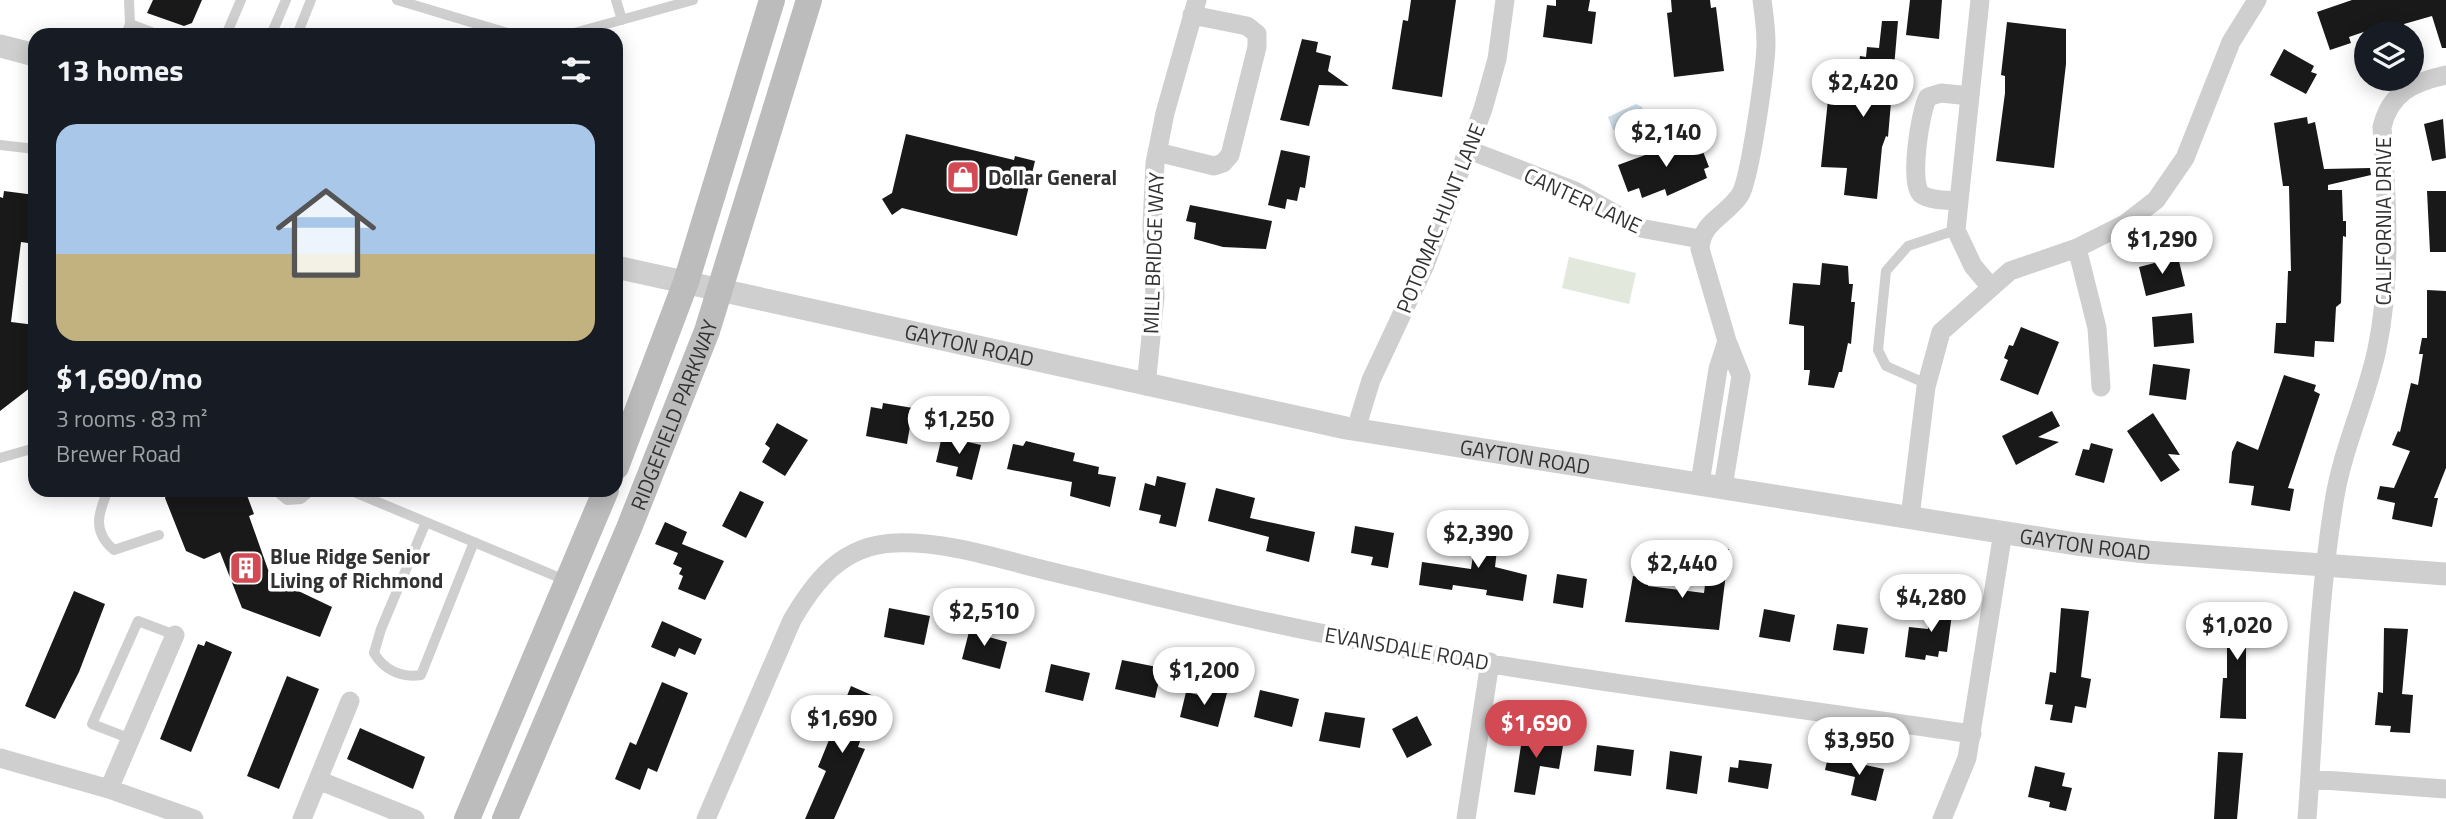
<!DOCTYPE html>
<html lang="en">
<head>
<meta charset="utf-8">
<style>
  body { margin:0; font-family:"Titillium Web",sans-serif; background:#242831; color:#f1f3f6; height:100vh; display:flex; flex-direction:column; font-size:26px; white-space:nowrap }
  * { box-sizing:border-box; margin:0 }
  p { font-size:23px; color:#9ea1a6 }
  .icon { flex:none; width:38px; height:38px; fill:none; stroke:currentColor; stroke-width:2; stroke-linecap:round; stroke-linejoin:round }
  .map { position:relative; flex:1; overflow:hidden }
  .panel { position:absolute; left:28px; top:28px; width:595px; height:469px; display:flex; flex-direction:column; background:#171b24; border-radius:21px; box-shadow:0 4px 18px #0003 }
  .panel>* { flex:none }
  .controls { position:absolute; left:2354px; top:21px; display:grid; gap:14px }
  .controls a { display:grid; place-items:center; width:70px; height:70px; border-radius:50%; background:#171b24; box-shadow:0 4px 18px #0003; font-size:35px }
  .price { position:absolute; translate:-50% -60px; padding:0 16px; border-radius:24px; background:#fff; color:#222; font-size:23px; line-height:46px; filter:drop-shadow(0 2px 4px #0008) }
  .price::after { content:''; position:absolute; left:50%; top:42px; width:21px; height:16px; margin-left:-10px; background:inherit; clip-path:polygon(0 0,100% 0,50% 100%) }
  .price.on { background:#d24b54; color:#fff }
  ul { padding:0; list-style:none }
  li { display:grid; align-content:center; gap:14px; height:371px; padding:0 28px }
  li+li { border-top:2px solid #363941 }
  li span { display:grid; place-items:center; height:217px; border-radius:21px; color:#555 }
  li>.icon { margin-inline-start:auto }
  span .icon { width:126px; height:126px; fill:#fffc; stroke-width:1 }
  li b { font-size:30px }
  h2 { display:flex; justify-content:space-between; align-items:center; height:84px; padding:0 28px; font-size:30px }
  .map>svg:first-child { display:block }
  .green { fill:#e2e8dc }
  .water { fill:#cedee8 }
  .building { fill:#191919 }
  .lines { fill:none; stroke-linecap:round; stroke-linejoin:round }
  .service { stroke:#cfcfcf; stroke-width:10 }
  .minor { stroke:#cfcfcf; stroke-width:19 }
  .tertiary { stroke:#cfcfcf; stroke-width:23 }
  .secondary { stroke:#bcbcbc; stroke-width:26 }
  .labels { text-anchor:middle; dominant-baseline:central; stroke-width:7; stroke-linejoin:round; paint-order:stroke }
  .poi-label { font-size:21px; font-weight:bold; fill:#323232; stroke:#fff; text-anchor:start }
  .street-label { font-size:21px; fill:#323232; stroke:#fff }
</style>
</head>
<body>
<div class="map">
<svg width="2446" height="819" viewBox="0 0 2446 819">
  <rect width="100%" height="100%" fill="#fff"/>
  <!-- green -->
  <path class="green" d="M1569 257 1636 273 1629 304 1562 288Z"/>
  <!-- water -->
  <path class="water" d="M1636 104 1642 107 1651 132 1639 140 1627 127 1613 130 1608 117Z"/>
  <!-- building -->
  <path class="building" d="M153 0H202L192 23 184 26 147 13Z
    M1411 0H1456L1442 97 1392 89 1403 20 1408 21Z
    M1556 0H1590L1588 11 1596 12 1592 44 1543 37 1547 5 1556 6Z
    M1671 0H1710L1711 8 1716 7 1724 71 1674 77 1667 13 1672 12Z
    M1910 0H1942L1939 39 1906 35Z
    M2352 0H2446V48H2442L2432 16 2404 24 2406 30 2394 33H2383L2381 26 2349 37 2351 43 2330 50 2317 12Z
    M1882 21H1898L1888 137 1886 136 1882 147 1877 199 1844 195 1847 168 1821 167 1829 90 1856 92 1860 56 1866 57 1867 47 1879 48Z
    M2007 22 2066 29V64L2054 168 1996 161 2005 93V76L2001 75Z
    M1302 39 1318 42 1316 52 1331 56 1328 71 1349 86 1319 85 1309 126 1280 120Z
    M2284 49 2314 66 2311 72 2317 74 2306 94 2270 75Z
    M2307 117 2308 124 2315 122 2324 169 2370 168 2371 175 2328 185V190H2342L2343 221H2346V237L2343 236 2341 303 2336 307 2334 342 2315 341 2314 357 2274 353 2276 323H2286L2288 271H2291L2289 186H2283L2274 123Z
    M2443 119 2446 158 2432 161 2424 124Z
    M906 134 1014 160 1015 156 1035 161 1017 236 902 208 892 215 882 199 892 193Z
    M1697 136 1709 167 1704 169 1707 178 1667 196 1665 189 1642 198 1639 188 1628 192 1618 165Z
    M1281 150 1310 156 1305 188 1300 187 1297 201 1287 199 1285 209 1268 205Z
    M4 191 35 195V244L21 242 11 322 35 325V384L0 411V197L3 198Z
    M2427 191H2446V252H2430Z
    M1190 205 1272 221 1266 249 1223 247 1194 239 1196 223 1186 221Z
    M2178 257 2185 286 2146 296 2139 267Z
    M1822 263 1848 266 1849 284H1853L1851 302H1855L1851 344 1848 343 1842 372H1839L1834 388 1808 385 1810 370H1804V326L1789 324 1793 283 1820 285Z
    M2427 290 2446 291V468L2434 498H2438L2432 527 2392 519 2395 503 2377 499 2380 486 2394 488 2410 451 2392 445 2398 431 2400 432 2411 383 2418 385 2423 354H2419L2422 338H2427Z
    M2192 313 2194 343 2154 347 2152 317Z
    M2021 327 2059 342 2038 395 2000 380 2008 360 2004 358 2009 345 2013 346Z
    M2153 364 2190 369 2186 400 2149 395Z
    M2284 375 2316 385 2314 391 2320 394 2288 488 2294 489 2290 511 2251 505 2254 486 2229 483 2232 452 2237 441 2258 450Z
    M883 403 913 408 907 444 866 436 871 407 882 409Z
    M2052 411 2060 426 2038 437 2059 442 2016 465 2002 436Z
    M2153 413 2180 455 2168 454 2180 470 2161 482 2127 431Z
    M777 423 808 440 785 476 762 462 770 448 765 444Z
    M942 436 981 445 972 480 956 476 958 467 936 462Z
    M1026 441 1075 453 1073 461 1099 467 1098 474 1116 477 1110 507 1070 496 1072 482 1007 469 1013 444 1023 446Z
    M2091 443 2113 449 2104 483 2075 475 2083 449 2089 450Z
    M1157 476 1186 483 1176 527 1159 523 1161 515 1139 510 1145 483 1155 486Z
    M1216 488 1255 498 1250 518 1315 532 1309 562 1266 551 1269 537 1208 521Z
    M168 490H245L254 514 249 516 271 578 332 607 320 637 242 608 220 552 204 559 186 551 165 498Z
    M740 491 764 502 746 538 722 526Z
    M1478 521 1500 524 1495 567 1527 575 1523 601 1486 595 1487 590 1453 585 1452 590 1419 585 1422 562 1471 569Z
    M665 522 687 532 682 544 724 561 705 600 678 589 683 576 679 574 682 568 673 564 678 553 655 544Z
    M1355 526 1394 533 1388 568 1371 565 1373 557 1351 553Z
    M1710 547 1729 549 1719 630 1625 622 1633 576 1649 578 1648 586 1704 593Z
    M1557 574 1587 579 1583 608 1553 603Z
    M74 591 105 604 79 672 55 719 25 706Z
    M1932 603 1953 606 1947 652 1939 651 1938 657 1926 655 1925 660 1905 657 1909 627 1928 629Z
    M2227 607H2253L2252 647H2246V719L2220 718 2223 678H2227Z
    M889 608 930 616 924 645 884 637Z
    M2061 608 2089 611 2081 677 2091 679 2086 708 2075 706 2072 723 2050 720 2053 705 2045 704 2050 672 2056 673Z
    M1764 609 1795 615 1790 642 1759 637Z
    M662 621 702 639 695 655 679 648 675 657 651 647Z
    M971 624 987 628 985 636 1007 642 1000 669 962 659Z
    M1837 624 1868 628 1864 654 1833 650Z
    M2384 628 2408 629 2402 694 2413 695 2410 733 2390 732 2391 726 2375 725 2378 692 2383 693Z
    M206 641 232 652 191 752 160 739 198 644 204 646Z
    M1122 660 1162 668 1155 698 1115 689Z
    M1051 664 1090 673 1083 701 1045 692Z
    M287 676 319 689 279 789 247 776Z
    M662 682 688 693 657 772 648 768 640 790 615 779 630 742 636 745Z
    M851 686 876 697 858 747 865 749 834 819H805L826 771 818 767Z
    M1210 688 1227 693 1218 727 1180 717 1186 692 1208 697Z
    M1260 690 1299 699 1292 727 1254 717Z
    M1325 712 1365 718 1360 748 1319 741Z
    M1417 716 1432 745 1407 758 1392 729Z
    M360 728 425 757 413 789 347 759Z
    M1523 732 1564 740 1559 769 1540 766 1535 795 1514 792Z
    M1597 745 1634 750 1631 776 1594 771Z
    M1670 751 1702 756 1697 794 1666 789Z
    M2218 752 2243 753 2237 819H2214Z
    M1828 757 1884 769 1876 801 1851 795 1855 777 1825 770Z
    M1739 760 1772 764 1768 789 1728 782 1730 767 1738 768Z
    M2035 766 2065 773 2062 786 2072 788 2066 811 2049 807 2050 802 2028 797Z"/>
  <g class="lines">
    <!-- service -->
    <path class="service" d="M397 0 514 35
      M616 0 622 20
      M130 24 159 35
      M126 35 130 24 129 0
      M226 35 241 0
      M271 35 286 0
      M297 35 311 0
      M567 35 693 0
      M0 145 35 149
      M1927 384 1886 366 1878 350 1886 271 1908 246 1956 230
      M0 458 35 448
      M108 490C98 514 92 531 114 550L159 535
      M275 490 287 500 301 499 312 490
      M349 490 565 580
      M426 522 381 629 374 653C384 670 401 678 421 675L474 542
      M131 739 92 724 138 621 175 635"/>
    <!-- minor -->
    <path class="minor" d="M1980 0 1956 230 1973 266 1990 286
      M1469 150 1575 191 1640 228 1700 239
      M1157 152 1214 166 1223 163 1230 155 1257 47V34L1247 26 1192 15
      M1959 201C1948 200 1930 201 1921 194 1909 183 1920 111 1928 97L1941 93 1970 96
      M2077 248 2097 328 2101 387
      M1727 341 1700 249C1701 222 1726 216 1740 195 1750 180 1766 65 1766 43 1766 28 1764 14 1762 0
      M1146 386 1155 297 1152 226 1155 163 1165 113 1197 0
      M1356 429 1371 380 1425 265 1483 109 1497 59 1505 0
      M1700 483 1718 369 1727 341 1741 376 1723 487
      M1910 517 1926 387 1941 332 2010 271 2077 248 2125 224 2156 200 2185 158 2231 42 2257 0
      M0 758 109 789 194 819
      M2310 779 2446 789
      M318 780 415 819
      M109 789 175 635
      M302 819 350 701
      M706 819 792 620C816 579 843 545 895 543 948 541 1002 560 1053 572 1145 594 1237 617 1330 635 1542 677 1758 702 1972 734
      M1466 819 1490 662
      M1942 819 1967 758 2003 532
      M2307 819C2315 714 2317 606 2334 502 2342 449 2366 401 2377 349 2392 277 2387 201 2382 127 2390 93 2413 82 2446 75"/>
    <!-- tertiary -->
    <g class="tertiary">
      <path d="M0 46 35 55"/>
      <path id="s1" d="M616 267 1346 428 2076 544 2146 552 2446 574"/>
    </g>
    <!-- secondary -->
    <g class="secondary">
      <path d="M616 467 686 282 772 0"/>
      <path d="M467 819 606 490"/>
      <path id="s2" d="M505 819 629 528 707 331 809 0"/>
    </g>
  </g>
  <!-- icons -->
  <defs>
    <symbol id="shop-square" viewBox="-11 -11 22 22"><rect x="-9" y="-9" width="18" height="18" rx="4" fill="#d24b54" stroke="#fff"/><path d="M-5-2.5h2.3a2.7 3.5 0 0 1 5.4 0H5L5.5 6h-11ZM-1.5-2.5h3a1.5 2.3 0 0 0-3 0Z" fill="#fff"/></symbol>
    <symbol id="building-square" viewBox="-11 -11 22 22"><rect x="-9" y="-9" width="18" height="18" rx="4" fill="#d24b54" stroke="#fff"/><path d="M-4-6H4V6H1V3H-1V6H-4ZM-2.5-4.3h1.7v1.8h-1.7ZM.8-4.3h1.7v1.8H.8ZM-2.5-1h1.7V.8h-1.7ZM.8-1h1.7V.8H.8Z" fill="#fff"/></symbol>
  </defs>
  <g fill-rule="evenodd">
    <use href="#shop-square" x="944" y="158" width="38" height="38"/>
    <use href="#building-square" x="227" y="549" width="38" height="38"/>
  </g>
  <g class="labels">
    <!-- poi labels -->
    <g class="poi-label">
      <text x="988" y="177">Dollar General</text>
      <text x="270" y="556">Blue Ridge Senior<tspan x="270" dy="24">Living of Richmond</tspan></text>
    </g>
    <!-- street labels -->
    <g class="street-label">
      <text transform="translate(1583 200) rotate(25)">CANTER LANE</text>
      <text transform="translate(1440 218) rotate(-68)">POTOMAC HUNT LANE</text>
      <text transform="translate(2383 221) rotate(-90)">CALIFORNIA DRIVE</text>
      <text transform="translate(1153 253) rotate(-88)">MILL BRIDGE WAY</text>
      <text stroke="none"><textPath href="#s1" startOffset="362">GAYTON ROAD</textPath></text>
      <text stroke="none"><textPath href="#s2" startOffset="438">RIDGEFIELD PARKWAY</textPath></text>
      <text stroke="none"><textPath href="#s1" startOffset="929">GAYTON ROAD</textPath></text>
      <text stroke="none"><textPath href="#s1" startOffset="1496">GAYTON ROAD</textPath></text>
      <text transform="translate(1407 648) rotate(10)">EVANSDALE ROAD</text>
    </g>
  </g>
</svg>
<div class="controls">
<a><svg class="icon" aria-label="layers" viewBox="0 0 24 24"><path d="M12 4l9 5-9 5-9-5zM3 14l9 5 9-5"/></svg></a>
</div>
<b class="price" style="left:1863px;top:119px">$2,420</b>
<b class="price" style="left:1666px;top:169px">$2,140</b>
<b class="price" style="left:2162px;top:276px">$1,290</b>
<b class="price" style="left:959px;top:456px">$1,250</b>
<b class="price" style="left:1478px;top:570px">$2,390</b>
<b class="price" style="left:1682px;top:600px">$2,440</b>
<b class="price" style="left:1931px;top:634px">$4,280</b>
<b class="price" style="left:984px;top:648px">$2,510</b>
<b class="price" style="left:2237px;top:662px">$1,020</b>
<b class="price" style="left:1204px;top:707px">$1,200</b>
<b class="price" style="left:842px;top:755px">$1,690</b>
<b class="price on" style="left:1536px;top:760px">$1,690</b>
<b class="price" style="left:1859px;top:777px">$3,950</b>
<section class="panel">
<h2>13 homes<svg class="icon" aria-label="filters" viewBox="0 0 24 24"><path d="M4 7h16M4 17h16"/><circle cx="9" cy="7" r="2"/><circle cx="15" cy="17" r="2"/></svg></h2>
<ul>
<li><span style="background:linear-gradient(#a9c7e8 60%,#c2b280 0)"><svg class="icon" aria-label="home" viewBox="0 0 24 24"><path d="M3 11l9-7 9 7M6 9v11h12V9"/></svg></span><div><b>$1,690/mo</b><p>3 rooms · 83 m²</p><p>Brewer Road</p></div></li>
</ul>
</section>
</div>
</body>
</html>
